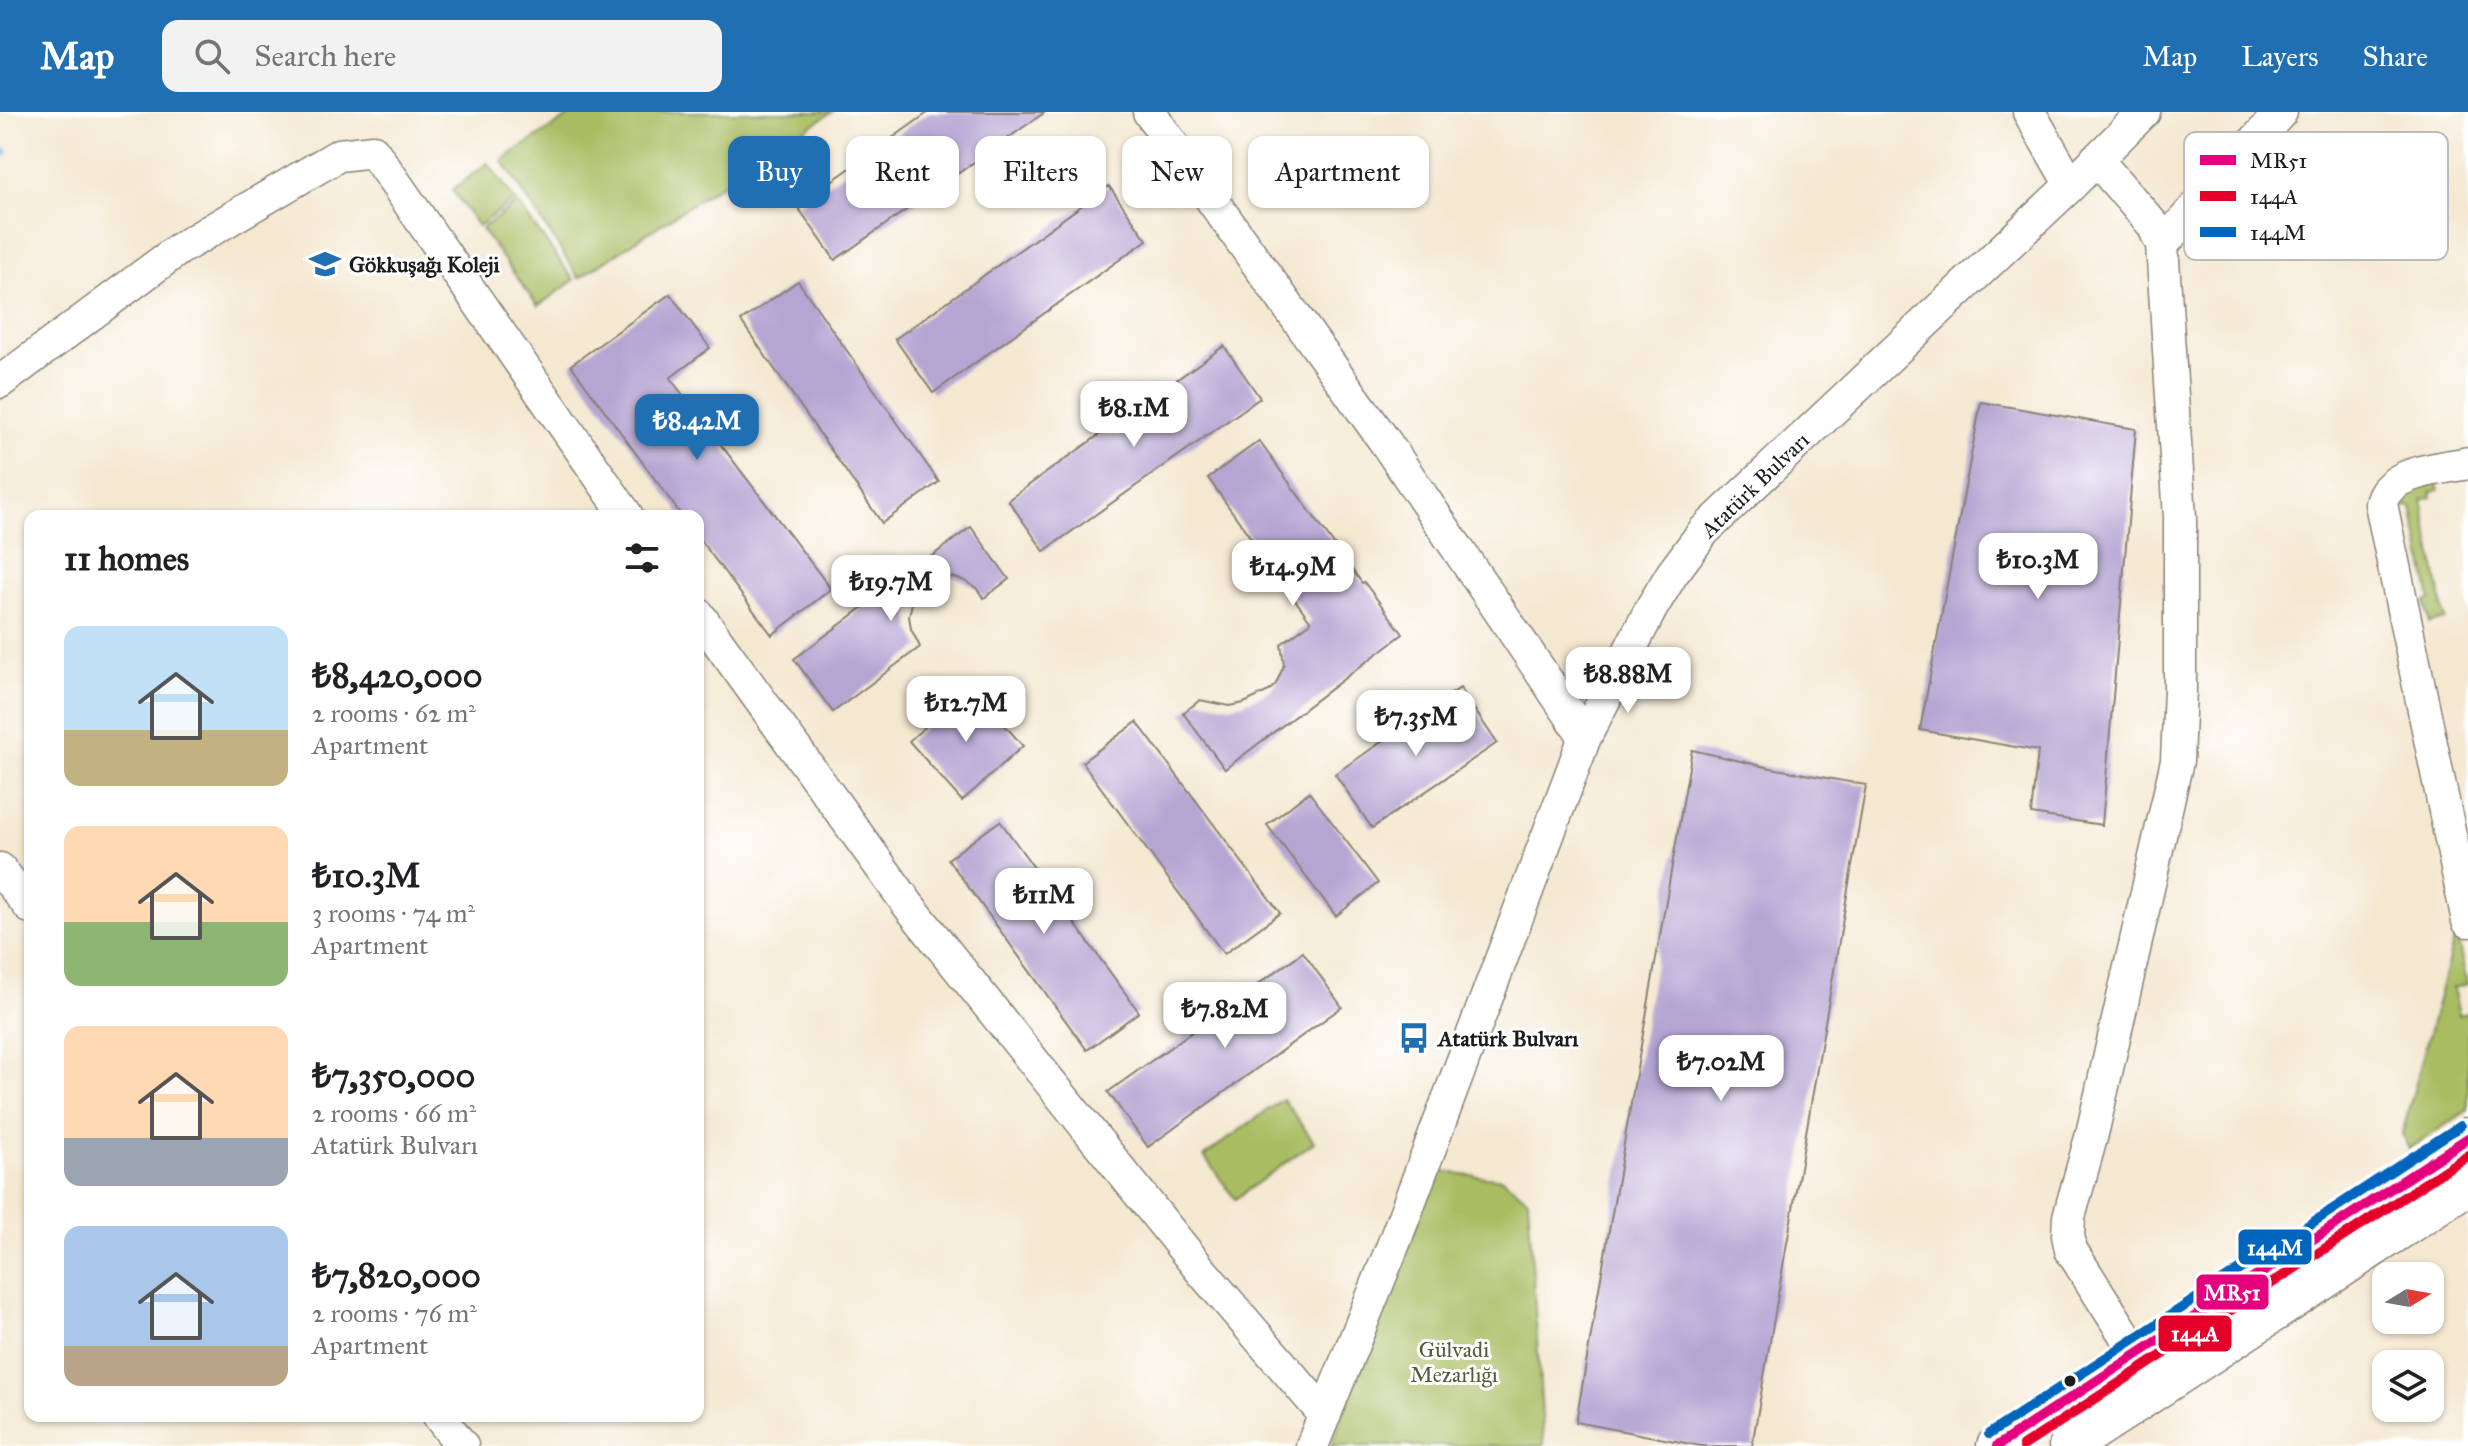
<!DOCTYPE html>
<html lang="en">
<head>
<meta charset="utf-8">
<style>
  body { margin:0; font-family:"IM FELL Great Primer",serif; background:#f2f2f2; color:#202124; height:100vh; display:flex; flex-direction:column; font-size:30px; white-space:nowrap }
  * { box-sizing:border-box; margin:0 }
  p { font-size:26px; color:#757577 }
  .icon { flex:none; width:44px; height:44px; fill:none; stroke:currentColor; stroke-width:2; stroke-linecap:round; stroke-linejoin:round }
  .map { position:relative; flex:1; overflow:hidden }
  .drawer { position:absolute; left:24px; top:398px; width:680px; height:912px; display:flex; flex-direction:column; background:#fff; border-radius:16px; box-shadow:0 2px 6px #0004 }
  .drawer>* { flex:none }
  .guide { position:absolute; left:728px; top:24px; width:760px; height:72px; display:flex; gap:16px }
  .needle { width:52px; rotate:79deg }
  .buttons { position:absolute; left:2372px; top:1150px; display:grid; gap:16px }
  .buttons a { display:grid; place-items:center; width:72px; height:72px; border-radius:16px; background:#fff; box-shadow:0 2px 6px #0004; font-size:40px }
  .price { position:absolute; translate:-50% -68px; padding:0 18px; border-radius:16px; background:#fff; color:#222; font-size:26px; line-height:52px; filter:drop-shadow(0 2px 4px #0008) }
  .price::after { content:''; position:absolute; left:50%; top:48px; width:24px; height:18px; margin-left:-12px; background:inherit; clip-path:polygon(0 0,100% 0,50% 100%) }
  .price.current { background:#1f6fb2; color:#fff }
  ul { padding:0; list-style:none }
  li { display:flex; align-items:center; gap:24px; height:200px; padding:0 40px }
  li span { display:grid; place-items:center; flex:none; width:224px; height:160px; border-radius:16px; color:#555 }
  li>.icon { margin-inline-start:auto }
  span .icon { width:96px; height:96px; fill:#fffc; stroke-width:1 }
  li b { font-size:34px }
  h2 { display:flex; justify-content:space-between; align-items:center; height:96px; padding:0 40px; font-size:34px }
  .pill { padding:0 28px; border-radius:16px; background:#fff; box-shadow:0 2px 6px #0004; font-size:28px; line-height:72px }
  .pill.current { background:#1f6fb2; color:#fff }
  header { display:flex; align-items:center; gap:48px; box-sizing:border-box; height:112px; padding:0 40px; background:#1f6fb2; color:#fff }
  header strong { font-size:38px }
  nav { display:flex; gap:44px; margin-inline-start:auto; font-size:28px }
  .search { width:560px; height:72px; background:#f2f2f2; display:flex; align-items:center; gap:20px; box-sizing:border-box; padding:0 28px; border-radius:16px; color:#757577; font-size:30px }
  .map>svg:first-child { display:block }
  .green { fill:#a8bd62; stroke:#626c3f; stroke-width:2 }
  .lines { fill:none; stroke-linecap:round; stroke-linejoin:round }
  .stream { stroke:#7fb7ef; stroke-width:7 }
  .building { fill:#b5a5d3 }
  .minor-casing { stroke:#888276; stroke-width:35 }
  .major-casing { stroke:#888276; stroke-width:43 }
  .minor { stroke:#fff; stroke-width:32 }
  .major { stroke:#fff; stroke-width:40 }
  .bus-1-casing { stroke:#fff; stroke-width:16 }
  .bus-2-casing { stroke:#fff; stroke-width:16 }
  .bus-3-casing { stroke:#fff; stroke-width:16 }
  .bus-1 { stroke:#e5007d; stroke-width:10 }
  .bus-2 { stroke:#e4002b; stroke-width:10 }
  .bus-3 { stroke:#0065bd; stroke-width:10 }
  .bus-dot { fill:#1c1c1c; stroke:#fff; stroke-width:3 }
  .labels { text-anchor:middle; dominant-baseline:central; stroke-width:6; stroke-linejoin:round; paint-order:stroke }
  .poi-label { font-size:22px; font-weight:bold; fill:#1c1c1c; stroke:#fff; text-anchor:start }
  .street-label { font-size:22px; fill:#1c1c1c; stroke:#fff }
  .park-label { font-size:22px; fill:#545c38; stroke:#fff }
  .key { fill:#fff; stroke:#bbb; stroke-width:2 }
  .key-label { font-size:22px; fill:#1c1c1c }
  .line-badge { stroke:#fff; stroke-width:3 }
  .badge-label { font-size:22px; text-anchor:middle; font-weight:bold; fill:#fff }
</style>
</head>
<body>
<header>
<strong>Map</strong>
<div class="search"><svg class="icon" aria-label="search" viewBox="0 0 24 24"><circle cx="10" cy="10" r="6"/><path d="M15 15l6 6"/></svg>Search here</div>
<nav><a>Map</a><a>Layers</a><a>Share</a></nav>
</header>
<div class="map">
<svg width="2468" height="1334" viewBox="0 0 2468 1334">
  <rect width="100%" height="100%" fill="#fff"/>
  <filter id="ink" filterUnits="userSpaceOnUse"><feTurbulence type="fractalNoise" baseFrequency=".0125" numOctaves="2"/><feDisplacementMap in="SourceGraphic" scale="16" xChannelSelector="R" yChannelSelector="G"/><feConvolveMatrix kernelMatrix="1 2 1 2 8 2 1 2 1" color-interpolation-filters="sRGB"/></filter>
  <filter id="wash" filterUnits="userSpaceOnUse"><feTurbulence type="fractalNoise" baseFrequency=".006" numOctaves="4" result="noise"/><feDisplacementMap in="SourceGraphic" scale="32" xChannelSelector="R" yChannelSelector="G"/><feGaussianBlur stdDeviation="1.8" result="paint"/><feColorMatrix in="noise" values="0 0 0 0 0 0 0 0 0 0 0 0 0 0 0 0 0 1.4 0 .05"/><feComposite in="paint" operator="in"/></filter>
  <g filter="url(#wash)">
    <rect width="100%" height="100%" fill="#f4e8d1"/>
    <!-- green -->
    <path class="green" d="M576 0H832L579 166 502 48Z
      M488 51 515 88 478 114 452 78Z
      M517 91 574 168 538 194 481 117Z
      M2436 368 2439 378 2431 380 2432 385 2422 388 2445 507 2429 511 2425 490 2431 488 2412 395 2402 396 2401 390 2404 383Z
      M2456 820 2467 872 2453 876 2459 903 2468 901V998L2409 1037 2402 1023Z
      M1283 987 1314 1030 1235 1087 1204 1044Z
      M1437 1059 1503 1067 1528 1087 1544 1334H1331Z"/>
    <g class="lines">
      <!-- stream -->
      <path class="stream" d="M0 43 5 40"/>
    </g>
    <g id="blocks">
      <!-- building -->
      <path class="building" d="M929 0H1045L835 148 797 94Z
        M1109 74 1147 128 933 281 895 227Z
        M798 169 939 370 882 411 741 209Z
        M670 182 710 236 670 266 831 477 772 523 698 425V404H682L571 253Z
        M1224 234 1260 286 1044 439 1008 388Z
        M1981 290 2136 317 2102 713 2031 702 2038 639 1920 618Z
        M1259 329 1362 471 1364 470 1403 522 1225 657 1183 601 1200 588 1229 594 1244 591 1269 579 1276 572 1284 553 1281 532 1311 510 1208 366Z
        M971 415 1009 467 984 486 976 476 965 469 953 465 940 466 928 471 919 479 912 491 909 504 911 517 920 535 833 600 794 547Z
        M971 575 1023 634 962 689 909 629Z
        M1460 576 1497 631 1372 716 1335 662Z
        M1137 610 1280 801 1224 842 1082 650Z
        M1692 638 1771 656 1866 673 1752 1334H1701L1576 1310Z
        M1309 680 1378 771 1336 804 1267 713Z
        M1000 709 1139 900 1087 938 948 747Z
        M1303 840 1342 895 1148 1035 1108 980Z"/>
    </g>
  </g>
  <g filter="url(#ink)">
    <use href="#blocks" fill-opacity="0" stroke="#888276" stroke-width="2"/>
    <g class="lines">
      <defs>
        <path id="minor" d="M1149 0 1386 331 1585 625
          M2029 0 2071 73
          M2096 47 2153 113 2162 133 2180 405V577L2177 649 2092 1022 2069 1105 2068 1123 2071 1138 2137 1242
          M2162 133 2281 0
          M0 270 179 137 339 43 373 39 627 404
          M2468 351C2441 357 2386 359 2381 392L2468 809
          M698 502 909 794 1199 1156 1325 1303
          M0 757 30 795
          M439 1304 462 1334
          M1312 1334 1394 1131 1585 625 1652 495 1672 462 1704 419 2071 73 2144 0"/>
        <path id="major" d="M1997 1334 2468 1026
          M2069 1334 2468 1072"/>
      </defs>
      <!-- minor casing -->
      <use href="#minor" class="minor-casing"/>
      <!-- major casing -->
      <use href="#major" class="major-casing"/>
      <!-- minor -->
      <use href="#minor" class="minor"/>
      <!-- major -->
      <use href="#major" class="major"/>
      <defs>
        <path id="bus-1" d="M1997 1334 2468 1026"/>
        <path id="bus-2" d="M2023 1334 2468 1043"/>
        <path id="bus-3" d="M1989 1322 2460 1014"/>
      </defs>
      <!-- bus-1 casing -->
      <use href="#bus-1" class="bus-1-casing"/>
      <!-- bus-2 casing -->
      <use href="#bus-2" class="bus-2-casing"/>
      <!-- bus-3 casing -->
      <use href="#bus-3" class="bus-3-casing"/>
      <!-- bus-1 -->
      <use href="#bus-1" class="bus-1"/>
      <!-- bus-2 -->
      <use href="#bus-2" class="bus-2"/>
      <!-- bus-3 -->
      <use href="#bus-3" class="bus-3"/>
    </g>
  </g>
  <!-- icons -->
  <defs>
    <symbol id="school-bare" viewBox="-9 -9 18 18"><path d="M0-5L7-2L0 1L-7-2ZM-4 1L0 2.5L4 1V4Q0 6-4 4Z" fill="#1f6fb2" stroke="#fff" stroke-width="2.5" paint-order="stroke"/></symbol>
    <symbol id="bus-bare" viewBox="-9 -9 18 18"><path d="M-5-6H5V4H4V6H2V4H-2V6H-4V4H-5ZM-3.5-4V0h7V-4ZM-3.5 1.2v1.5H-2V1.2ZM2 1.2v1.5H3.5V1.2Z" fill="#1f6fb2" stroke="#fff" stroke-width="2.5" paint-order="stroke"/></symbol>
  </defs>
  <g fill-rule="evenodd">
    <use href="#school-bare" x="303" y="130" width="44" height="44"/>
    <use href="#bus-bare" x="1392" y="904" width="44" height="44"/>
  </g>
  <!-- markers -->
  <circle class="bus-dot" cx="2070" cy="1269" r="7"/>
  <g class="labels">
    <!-- poi labels -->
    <g class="poi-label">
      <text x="349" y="152">Gökkuşağı Koleji</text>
      <text x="1438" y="926">Atatürk Bulvarı</text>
    </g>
    <!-- street labels -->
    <g class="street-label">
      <text transform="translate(1755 373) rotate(-44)">Atatürk Bulvarı</text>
    </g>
    <!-- park labels -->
    <g class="park-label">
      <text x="1454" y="1237">Gülvadi<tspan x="1454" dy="25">Mezarlığı</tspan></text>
    </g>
  </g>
  <!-- legend -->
  <rect x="2184" y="20" width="264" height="128" rx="12" class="key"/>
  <rect x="2200" y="43" width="36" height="10" fill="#e5007d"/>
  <rect x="2200" y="79" width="36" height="10" fill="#e4002b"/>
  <rect x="2200" y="115" width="36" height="10" fill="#0065bd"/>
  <g class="key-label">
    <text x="2250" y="56">MR51</text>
    <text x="2250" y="92">144A</text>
    <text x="2250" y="128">144M</text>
  </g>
  <g class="line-badge">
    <rect x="2237" y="1116" width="76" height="38" rx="8" fill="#0065bd"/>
    <rect x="2195" y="1161" width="75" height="38" rx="8" fill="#e5007d"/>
    <rect x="2157" y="1202" width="76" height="39" rx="8" fill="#e4002b"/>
  </g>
  <g class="badge-label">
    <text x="2275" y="1143">144M</text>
    <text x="2232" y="1188">MR51</text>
    <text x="2195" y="1229">144A</text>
  </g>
</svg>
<div class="buttons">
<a><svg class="needle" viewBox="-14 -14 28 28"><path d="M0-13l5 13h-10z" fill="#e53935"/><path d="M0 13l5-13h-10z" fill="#757577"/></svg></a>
<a><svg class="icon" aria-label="layers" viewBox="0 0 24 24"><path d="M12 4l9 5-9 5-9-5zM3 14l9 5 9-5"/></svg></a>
</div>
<b class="price" style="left:1134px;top:337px">₺8.1M</b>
<b class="price current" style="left:697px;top:350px">₺8.42M</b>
<b class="price" style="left:2038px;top:489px">₺10.3M</b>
<b class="price" style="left:1293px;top:496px">₺14.9M</b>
<b class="price" style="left:891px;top:511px">₺19.7M</b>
<b class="price" style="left:1628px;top:603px">₺8.88M</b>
<b class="price" style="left:966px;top:632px">₺12.7M</b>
<b class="price" style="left:1416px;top:646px">₺7.35M</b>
<b class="price" style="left:1044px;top:824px">₺11M</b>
<b class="price" style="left:1225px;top:938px">₺7.82M</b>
<b class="price" style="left:1721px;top:991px">₺7.02M</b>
<div class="guide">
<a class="pill current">Buy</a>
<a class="pill">Rent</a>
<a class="pill">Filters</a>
<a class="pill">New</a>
<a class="pill">Apartment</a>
</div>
<section class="drawer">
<h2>11 homes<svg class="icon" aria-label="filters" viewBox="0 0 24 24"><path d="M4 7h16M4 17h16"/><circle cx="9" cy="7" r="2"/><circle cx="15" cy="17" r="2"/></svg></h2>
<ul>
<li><span style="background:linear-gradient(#bfe0f5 65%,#c2b280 0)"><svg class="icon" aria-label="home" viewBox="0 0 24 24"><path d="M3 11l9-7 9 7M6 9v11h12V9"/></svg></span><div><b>₺8,420,000</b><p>2 rooms · 62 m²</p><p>Apartment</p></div></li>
<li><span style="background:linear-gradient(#ffd9b3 60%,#8fb573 0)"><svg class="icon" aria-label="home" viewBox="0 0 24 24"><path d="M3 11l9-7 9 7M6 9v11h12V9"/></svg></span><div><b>₺10.3M</b><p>3 rooms · 74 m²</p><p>Apartment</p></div></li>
<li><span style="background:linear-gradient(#ffd9b3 70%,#9aa5b1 0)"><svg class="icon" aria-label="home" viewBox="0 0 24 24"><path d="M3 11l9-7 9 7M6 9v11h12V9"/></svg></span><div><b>₺7,350,000</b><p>2 rooms · 66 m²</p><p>Atatürk Bulvarı</p></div></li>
<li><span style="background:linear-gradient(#a9c7e8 75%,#b9a48a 0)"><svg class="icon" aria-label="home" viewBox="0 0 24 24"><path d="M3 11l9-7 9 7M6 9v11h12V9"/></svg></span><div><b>₺7,820,000</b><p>2 rooms · 76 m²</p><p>Apartment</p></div></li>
</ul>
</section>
</div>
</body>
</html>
